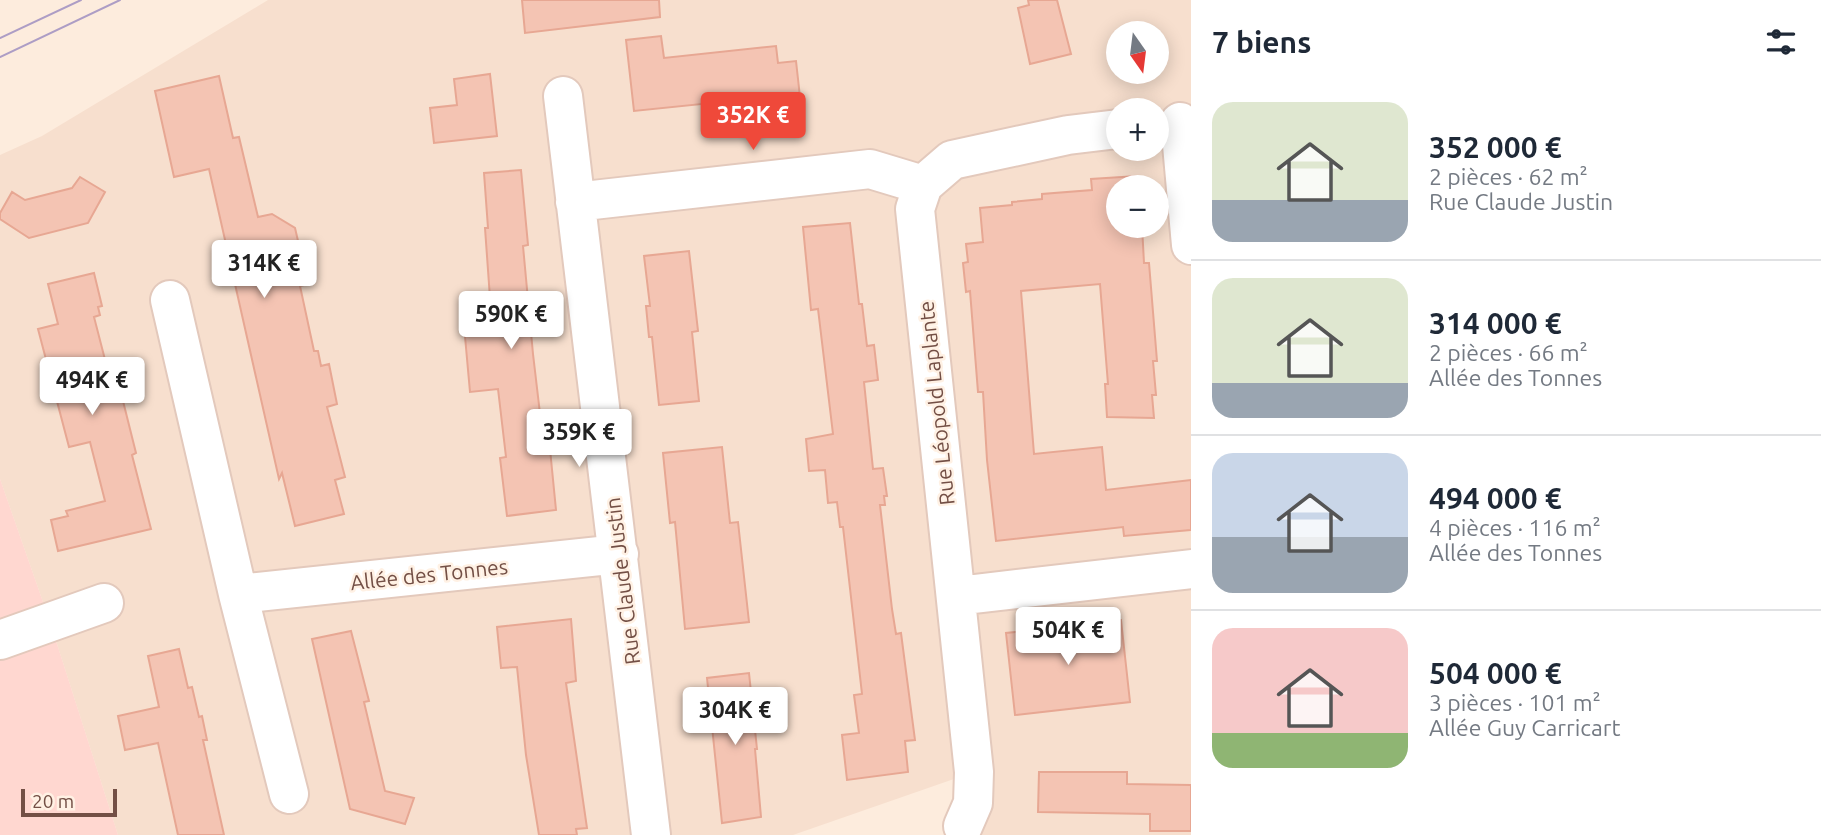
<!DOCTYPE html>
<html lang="fr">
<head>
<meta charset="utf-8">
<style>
  body { margin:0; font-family:Ubuntu,sans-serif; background:#f6f6f7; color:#1f2937; height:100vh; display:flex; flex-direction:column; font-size:26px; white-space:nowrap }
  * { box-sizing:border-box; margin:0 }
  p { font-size:23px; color:#747a83 }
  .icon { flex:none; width:38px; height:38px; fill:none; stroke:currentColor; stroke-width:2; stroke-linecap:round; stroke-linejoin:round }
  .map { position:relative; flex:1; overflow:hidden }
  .side { display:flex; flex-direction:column; background:#fff; width:630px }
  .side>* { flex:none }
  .needle { width:46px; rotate:166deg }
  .buttons { position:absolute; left:1106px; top:21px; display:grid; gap:14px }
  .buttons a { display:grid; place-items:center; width:63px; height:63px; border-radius:50%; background:#fff; box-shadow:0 4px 18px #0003; font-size:35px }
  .scale { position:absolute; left:21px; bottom:18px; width:96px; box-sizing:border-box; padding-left:7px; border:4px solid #734f45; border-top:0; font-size:19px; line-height:24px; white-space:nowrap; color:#734f45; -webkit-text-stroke:5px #fff1e4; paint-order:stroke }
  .price { position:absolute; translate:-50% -60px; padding:0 16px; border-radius:7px; background:#fff; color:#222; font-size:23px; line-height:46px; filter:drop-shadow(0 2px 4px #0008) }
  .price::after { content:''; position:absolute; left:50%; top:42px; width:21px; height:16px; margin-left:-10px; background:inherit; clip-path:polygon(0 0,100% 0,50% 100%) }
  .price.current { background:#ef493a; color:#fff }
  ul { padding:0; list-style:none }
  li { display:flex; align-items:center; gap:21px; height:175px; padding:0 21px }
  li+li { border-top:2px solid #e0e1e3 }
  li span { display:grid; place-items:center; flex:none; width:196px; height:140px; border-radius:21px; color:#555 }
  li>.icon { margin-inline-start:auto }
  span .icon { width:84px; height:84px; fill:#fffc; stroke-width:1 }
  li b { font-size:30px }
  h2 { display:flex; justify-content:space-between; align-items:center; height:84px; padding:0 21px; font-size:30px }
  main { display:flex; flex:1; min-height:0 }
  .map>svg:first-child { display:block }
  .residential { fill:#f7dfce; fill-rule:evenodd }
  .commercial { fill:#ffd7d0 }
  .building { fill:#f4c4b3; stroke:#e7a793; stroke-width:2 }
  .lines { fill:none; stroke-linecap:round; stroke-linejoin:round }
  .minor-casing { stroke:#e3c9bc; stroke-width:42 }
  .minor { stroke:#fff; stroke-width:38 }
  .tram { stroke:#ad9dc5; stroke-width:2 }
  .labels { text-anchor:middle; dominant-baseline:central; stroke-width:5; stroke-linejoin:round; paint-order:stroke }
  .street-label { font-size:21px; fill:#734f45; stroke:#fff1e4 }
</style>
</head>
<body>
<main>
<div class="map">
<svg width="1191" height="835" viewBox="0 0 1191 835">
  <rect width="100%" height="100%" fill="#fdecdd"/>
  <!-- residential -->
  <path class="residential" d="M268 0H1191V835H976L974 772 793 835H118L50 622 0 479V155L42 136ZM1118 33H1157V72H1118ZM1118 110H1157V149H1118ZM1118 187H1157V226H1118Z"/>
  <!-- commercial -->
  <path class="commercial" d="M0 479 50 622 118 835H0Z"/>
  <!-- building -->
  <path class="building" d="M522 0H659L660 17 525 33Z
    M1028 0H1057L1071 54 1030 64 1018 8 1029 5Z
    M661 36 664 58 776 46 778 63 796 61 800 97 748 103 750 120 714 125 711 103 634 111 626 40Z
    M490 74 497 136 434 143 430 108 457 105 454 79Z
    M219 76 233 138 239 137 258 217 272 214 295 228 308 284 300 286 314 351H318L321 366 329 364 337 404 327 407 345 477 335 480 344 514 295 526 282 473 279 479 209 169 174 177 155 91Z
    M521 170 528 245 523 246 533 354 543 439H549L556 510 507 516 500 458 506 457 498 389 470 392 463 314 491 312 485 228H488L484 173Z
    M1137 176 1138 187H1118V226H1142L1144 263H1149L1157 361H1153L1156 395H1152L1154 418 1107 417 1105 384H1108L1100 284 1021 291 1034 454 1102 447 1106 490 1191 480V530L1124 536 1123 527 996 541 987 460 983 392H978L970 291 966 292 963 263 968 262 966 244 983 242 980 208 1012 205V202L1042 199V194L1092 190 1091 179Z
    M80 177 105 192 88 223 29 238 0 219V213L12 192 25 200 72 188Z
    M850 223 859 304H862L867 346 874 345 878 380 864 382 873 469 883 468 887 496H884L885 505H880L892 609 896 634 901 633 915 740 905 741 908 772 847 780 842 735 859 733 854 695 862 694 843 527H840L837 502 828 503 825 470 809 471 806 439 833 434 818 309 811 310 803 227Z
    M689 251 698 331 692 332 699 401 659 405 652 337H649L646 306H650L644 256Z
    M94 273 102 306 98 307 100 315 94 317 110 379 117 377 136 453 132 455 151 529 58 551 51 520 68 516 66 511 105 501 90 442 69 447 38 329 58 324 48 284Z
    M722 447 730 523 738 522 749 622 685 629 675 522 670 523 663 453Z
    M571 619 576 681 566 683 587 828 576 829 577 835H539L526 755 517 667 501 668 497 627Z
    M1121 620 1130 702 1015 715 1006 633Z
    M351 631 369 701 364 702 385 791 414 798 405 824 350 809 312 639Z
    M179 649 188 688 192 687 199 717 202 716 207 740H203L224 835H178L158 743 125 750 118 716 159 707 148 656Z
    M749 673 757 749H755L761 817 722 823 707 678Z
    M1039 772H1127V784L1191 785V831H1150V814L1038 812Z"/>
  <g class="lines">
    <defs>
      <path id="minor" d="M563 96 651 835
        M1180 122 1191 245
        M575 202 870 169 923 185
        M170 300 238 594 289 794
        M238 594 619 554
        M957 596 1191 569
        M0 640 104 603
        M963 826 973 803 974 772 915 209 923 185 952 160 1068 135 1118 129"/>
    </defs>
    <!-- minor casing -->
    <use href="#minor" class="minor-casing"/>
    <!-- minor -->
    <use href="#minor" class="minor"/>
    <!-- tram -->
    <path class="tram" d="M0 38 81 0
      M0 57 120 0"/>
  </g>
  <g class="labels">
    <!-- street labels -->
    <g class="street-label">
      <text transform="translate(936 403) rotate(-96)">Rue Léopold Laplante</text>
      <text transform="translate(429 574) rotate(-6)">Allée des Tonnes</text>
      <text transform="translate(622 581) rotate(-97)">Rue Claude Justin</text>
    </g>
  </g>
</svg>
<div class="buttons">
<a><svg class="needle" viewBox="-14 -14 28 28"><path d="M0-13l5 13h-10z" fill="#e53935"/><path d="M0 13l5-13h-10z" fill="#747a83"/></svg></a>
<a>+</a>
<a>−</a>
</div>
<div class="scale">20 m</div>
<b class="price current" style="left:753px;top:152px">352K €</b>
<b class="price" style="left:264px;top:300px">314K €</b>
<b class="price" style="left:511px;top:351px">590K €</b>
<b class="price" style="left:92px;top:417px">494K €</b>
<b class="price" style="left:579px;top:469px">359K €</b>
<b class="price" style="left:1068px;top:667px">504K €</b>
<b class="price" style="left:735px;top:747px">304K €</b>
</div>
<section class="side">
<h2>7 biens<svg class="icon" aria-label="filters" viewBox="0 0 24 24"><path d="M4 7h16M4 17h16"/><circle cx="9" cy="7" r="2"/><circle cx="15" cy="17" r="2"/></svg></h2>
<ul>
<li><span style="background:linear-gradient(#dfe7d0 70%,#9aa5b1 0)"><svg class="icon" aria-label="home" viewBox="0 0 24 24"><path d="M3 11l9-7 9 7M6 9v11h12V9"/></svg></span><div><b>352 000 €</b><p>2 pièces · 62 m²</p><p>Rue Claude Justin</p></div></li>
<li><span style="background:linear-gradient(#dfe7d0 75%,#9aa5b1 0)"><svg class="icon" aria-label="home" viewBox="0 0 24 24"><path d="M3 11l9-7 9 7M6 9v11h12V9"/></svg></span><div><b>314 000 €</b><p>2 pièces · 66 m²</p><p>Allée des Tonnes</p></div></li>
<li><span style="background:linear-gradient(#c9d6e8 60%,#9aa5b1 0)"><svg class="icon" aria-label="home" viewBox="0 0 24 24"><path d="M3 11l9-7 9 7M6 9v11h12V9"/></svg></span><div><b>494 000 €</b><p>4 pièces · 116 m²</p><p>Allée des Tonnes</p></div></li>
<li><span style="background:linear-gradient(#f6c9c9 75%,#8fb573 0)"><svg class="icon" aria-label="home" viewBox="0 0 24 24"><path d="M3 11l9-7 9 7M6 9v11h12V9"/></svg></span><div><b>504 000 €</b><p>3 pièces · 101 m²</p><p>Allée Guy Carricart</p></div></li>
</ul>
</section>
</main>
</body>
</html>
